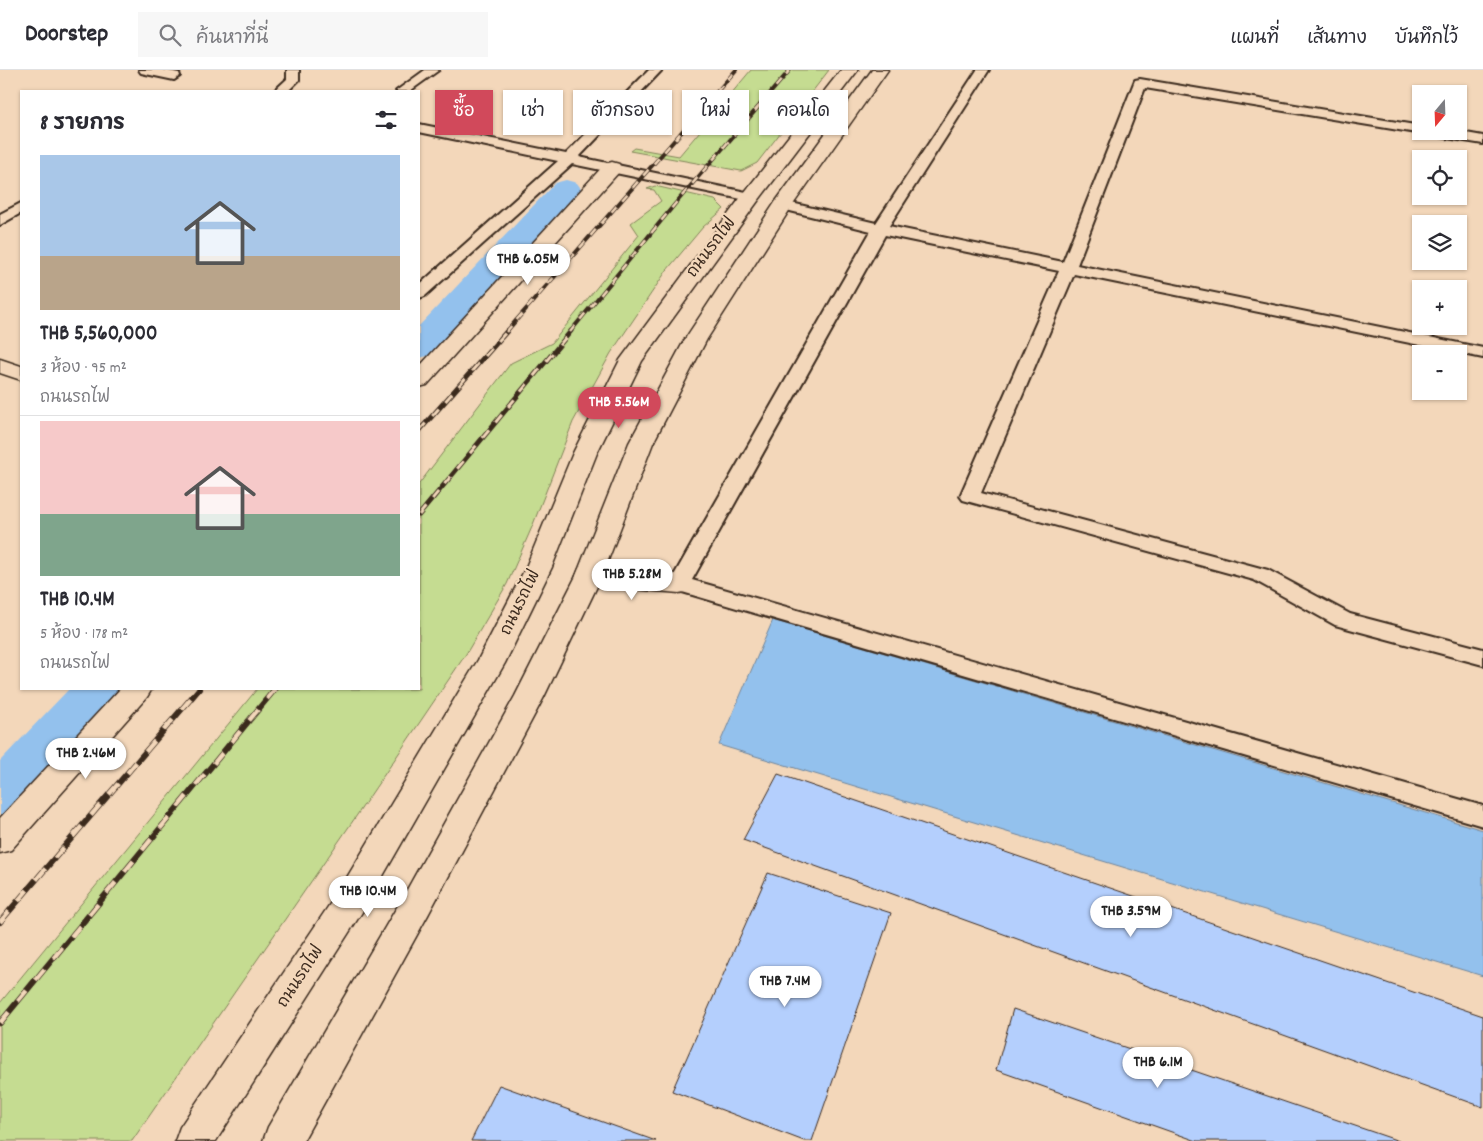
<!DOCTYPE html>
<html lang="th">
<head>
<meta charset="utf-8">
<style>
  body { margin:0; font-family:Dekko,"Playpen Sans Thai",sans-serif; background:#f7f7f7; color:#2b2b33; height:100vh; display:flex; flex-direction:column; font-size:19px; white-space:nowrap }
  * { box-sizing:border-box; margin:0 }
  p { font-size:16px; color:#7c7c81 }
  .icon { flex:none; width:28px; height:28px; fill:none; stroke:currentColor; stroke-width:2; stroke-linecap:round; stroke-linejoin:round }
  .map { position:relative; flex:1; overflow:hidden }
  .side { position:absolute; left:20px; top:20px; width:400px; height:600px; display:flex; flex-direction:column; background:#fff; border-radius:0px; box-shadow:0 1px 4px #0004 }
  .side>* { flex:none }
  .banner { position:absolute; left:435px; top:20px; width:475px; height:45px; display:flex; gap:10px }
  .needle { width:32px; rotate:199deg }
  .controls { position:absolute; left:1412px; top:15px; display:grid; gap:10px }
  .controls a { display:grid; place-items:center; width:55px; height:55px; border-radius:0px; background:#fff; box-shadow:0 1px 4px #0004; font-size:25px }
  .price { position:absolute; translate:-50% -42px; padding:0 11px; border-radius:18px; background:#fff; color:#222; font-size:16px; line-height:32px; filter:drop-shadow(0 1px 2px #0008) }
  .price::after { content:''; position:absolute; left:50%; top:30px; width:15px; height:11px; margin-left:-8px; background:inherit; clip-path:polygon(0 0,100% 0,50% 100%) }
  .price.active { background:#d1495b; color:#fff }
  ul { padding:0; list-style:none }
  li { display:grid; align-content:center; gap:10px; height:265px; padding:0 20px }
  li+li { border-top:1px solid #e1e1e2 }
  li span { display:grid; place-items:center; height:155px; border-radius:0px; color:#555 }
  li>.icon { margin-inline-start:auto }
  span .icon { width:90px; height:90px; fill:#fffc; stroke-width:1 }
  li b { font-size:21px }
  h2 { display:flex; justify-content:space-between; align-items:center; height:60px; padding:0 20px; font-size:21px }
  .chip { padding:0 18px; border-radius:0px; background:#fff; box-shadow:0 1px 4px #0004; font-size:18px; line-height:45px }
  .chip.active { background:#d1495b; color:#fff }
  header { display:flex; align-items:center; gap:30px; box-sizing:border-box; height:70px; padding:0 25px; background:#fff; border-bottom:1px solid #e1e1e2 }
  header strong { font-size:24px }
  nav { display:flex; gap:28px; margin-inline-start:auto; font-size:18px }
  .search { width:350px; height:45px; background:#f7f7f7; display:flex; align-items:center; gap:12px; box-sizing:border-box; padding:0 18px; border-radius:0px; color:#7c7c81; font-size:19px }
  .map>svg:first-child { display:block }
  .green { fill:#c5dc91; stroke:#808358 }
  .water { fill:#93c1ed; stroke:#70859a }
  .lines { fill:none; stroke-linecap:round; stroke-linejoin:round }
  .canal { fill:#93c1ed; fill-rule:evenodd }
  .building { fill:#b4cffd; stroke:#3b2a1e }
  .lane-casing { stroke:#3b2a1e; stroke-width:4 }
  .street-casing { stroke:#3b2a1e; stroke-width:3 }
  .secondary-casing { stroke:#3b2a1e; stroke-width:3 }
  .lane { fill:#f3d7ba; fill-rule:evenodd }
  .street { fill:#f3d7ba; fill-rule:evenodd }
  .secondary { fill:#f3d7ba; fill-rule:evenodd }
  .rail-far2-casing { stroke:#3b2a1e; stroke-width:4 }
  .rail-far1-casing { stroke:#3b2a1e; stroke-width:5 }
  .rail-casing { stroke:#3b2a1e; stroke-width:6 }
  .rail-far2 { stroke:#f3d7ba; stroke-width:2.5; stroke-dasharray:8; stroke-linecap:butt }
  .rail-far1 { stroke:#f3d7ba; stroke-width:3; stroke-dasharray:10; stroke-linecap:butt }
  .rail { stroke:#f3d7ba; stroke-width:4.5; stroke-dasharray:14; stroke-linecap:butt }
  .labels { text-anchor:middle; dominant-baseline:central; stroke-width:4.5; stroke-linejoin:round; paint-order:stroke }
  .street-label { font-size:16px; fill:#3b2a1e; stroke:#f3d7ba }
</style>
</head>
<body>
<header>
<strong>Doorstep</strong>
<div class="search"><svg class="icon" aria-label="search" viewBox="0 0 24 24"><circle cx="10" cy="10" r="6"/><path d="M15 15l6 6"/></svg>ค้นหาที่นี่</div>
<nav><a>แผนที่</a><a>เส้นทาง</a><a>บันทึกไว้</a></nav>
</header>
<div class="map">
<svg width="1483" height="1071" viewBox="0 0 1483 1071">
  <rect width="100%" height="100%" fill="#f3d7ba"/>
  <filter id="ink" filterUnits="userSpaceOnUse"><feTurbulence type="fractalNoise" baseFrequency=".02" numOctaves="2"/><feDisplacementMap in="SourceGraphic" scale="10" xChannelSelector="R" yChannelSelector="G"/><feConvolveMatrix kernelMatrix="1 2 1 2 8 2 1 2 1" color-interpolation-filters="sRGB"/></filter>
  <g filter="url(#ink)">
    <!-- green -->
    <path class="green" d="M751 0H829L757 93 741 101 630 81 634 78 679 86Z
      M655 116 715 130 724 139 703 157 667 200 611 283 573 352 532 457 507 514 466 584 357 745 132 1071H0V933L257 619H419V414L511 293 552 273 639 165 631 153 661 131 654 120 647 119Z"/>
    <!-- water -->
    <path class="water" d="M773 550 1483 760V906L719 675Z"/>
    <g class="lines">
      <!-- canal -->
      <path class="canal" d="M566 110 577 113 582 120 577 127 432 285 419 288V256L555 113Z
        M69 619H124L116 632 19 740 0 746V691Z"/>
    </g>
    <!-- building -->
    <path class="building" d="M778 704 1483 946V1037L743 770Z
      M768 803 891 843 812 1071H804L672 1021Z
      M1013 939 1399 1071H1197L996 1000Z
      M499 1015 656 1071H471Z"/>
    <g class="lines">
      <defs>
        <path id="lane" d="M139 0H163L179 3 180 6 174 10 141 3Z
          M287 0H299V10L288 21H274L287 9Z
          M425 0H439L410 21H396Z
          M649 0H662L579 87 751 123 756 124 758 127 756 130 751 131 572 94 425 226 419 228V215L558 91 419 62V54L566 84Z
          M977 0H989L889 156 1063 192 1135 10 1140 9 1421 56V61H1455L1483 66V74L1145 18 1077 195 1483 278V288L1074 204 981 423 1268 500 1350 544 1483 579V595L1335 555 1254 510 963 430 960 426 1059 201 885 165 692 510 1483 736V756L672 519 669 514 871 161 778 138 776 135 778 132 783 131 876 153Z
          M21 133V143L0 155V144Z"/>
        <path id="street" d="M612 92 619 94 621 98 619 102 427 315 419 317V297L605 94Z
          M0 289 21 296V310L0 303Z
          M589 497 679 505 689 507 693 514 689 521 679 523 589 515 579 513 576 506 579 499Z
          M120 619H152L147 627 11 780 0 783V748Z"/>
        <path id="secondary" d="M841 0H858L758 131 642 291 597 383 552 497 505 593 364 839 216 1071H175L180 1057 340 819 478 590 526 497 573 383 620 290 744 123Z
          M872 0H888L792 136 707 269 653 373 602 506 544 627 428 845 303 1071H263L268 1057 404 825 515 626 576 506 629 373 685 269 776 131Z"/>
      </defs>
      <!-- lane casing -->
      <use href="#lane" class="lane-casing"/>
      <!-- street casing -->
      <use href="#street" class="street-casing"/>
      <!-- secondary casing -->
      <use href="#secondary" class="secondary-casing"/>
      <!-- lane -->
      <use href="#lane" class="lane"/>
      <!-- street -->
      <use href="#street" class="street"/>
      <!-- secondary -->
      <use href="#secondary" class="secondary"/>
      <defs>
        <path id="rail-far2" d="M506 262 736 0
          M570 262 675 134 790 0"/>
        <path id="rail-far1" d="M419 361 507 261
          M419 445 571 261"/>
        <path id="rail" d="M0 852 199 619
          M0 953 275 619"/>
      </defs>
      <!-- rail-far2 casing -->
      <use href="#rail-far2" class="rail-far2-casing"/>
      <!-- rail-far1 casing -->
      <use href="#rail-far1" class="rail-far1-casing"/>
      <!-- rail casing -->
      <use href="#rail" class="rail-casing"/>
      <!-- rail-far2 -->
      <use href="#rail-far2" class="rail-far2"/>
      <!-- rail-far1 -->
      <use href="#rail-far1" class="rail-far1"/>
      <!-- rail -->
      <use href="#rail" class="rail"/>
    </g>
  </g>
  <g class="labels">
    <!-- street labels -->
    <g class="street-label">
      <text transform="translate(712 178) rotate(-53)">ถนนรถไฟ</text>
      <text transform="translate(521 533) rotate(-64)">ถนนรถไฟ</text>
      <text transform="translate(301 907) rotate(-57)">ถนนรถไฟ</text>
    </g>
  </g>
</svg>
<div class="controls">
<a><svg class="needle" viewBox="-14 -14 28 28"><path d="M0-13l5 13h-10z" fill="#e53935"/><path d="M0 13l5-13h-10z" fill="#7c7c81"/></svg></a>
<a><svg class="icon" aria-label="locate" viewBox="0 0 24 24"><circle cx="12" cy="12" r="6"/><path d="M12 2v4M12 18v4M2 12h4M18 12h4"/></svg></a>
<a><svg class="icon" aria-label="layers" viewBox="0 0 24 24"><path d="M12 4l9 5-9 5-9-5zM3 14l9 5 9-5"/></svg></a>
<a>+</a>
<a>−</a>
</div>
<b class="price" style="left:528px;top:216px">THB 6.05M</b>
<b class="price active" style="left:619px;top:359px">THB 5.56M</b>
<b class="price" style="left:632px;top:531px">THB 5.28M</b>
<b class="price" style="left:86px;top:710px">THB 2.46M</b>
<b class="price" style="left:368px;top:848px">THB 10.4M</b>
<b class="price" style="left:1131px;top:868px">THB 3.59M</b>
<b class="price" style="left:785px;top:938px">THB 7.4M</b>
<b class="price" style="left:1158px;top:1019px">THB 6.1M</b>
<div class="banner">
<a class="chip active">ซื้อ</a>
<a class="chip">เช่า</a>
<a class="chip">ตัวกรอง</a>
<a class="chip">ใหม่</a>
<a class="chip">คอนโด</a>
</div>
<section class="side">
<h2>8 รายการ<svg class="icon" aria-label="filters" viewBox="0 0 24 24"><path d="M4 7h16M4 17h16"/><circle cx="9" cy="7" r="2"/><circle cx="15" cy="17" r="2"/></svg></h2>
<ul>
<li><span style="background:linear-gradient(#a9c7e8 65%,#b9a48a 0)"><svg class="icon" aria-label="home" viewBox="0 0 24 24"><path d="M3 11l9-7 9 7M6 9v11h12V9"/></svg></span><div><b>THB 5,560,000</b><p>3 ห้อง · 95 m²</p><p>ถนนรถไฟ</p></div></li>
<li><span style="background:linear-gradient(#f6c9c9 60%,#7fa58c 0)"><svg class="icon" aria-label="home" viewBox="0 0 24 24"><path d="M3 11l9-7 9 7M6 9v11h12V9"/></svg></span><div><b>THB 10.4M</b><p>5 ห้อง · 178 m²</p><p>ถนนรถไฟ</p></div></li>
</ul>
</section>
</div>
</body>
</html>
